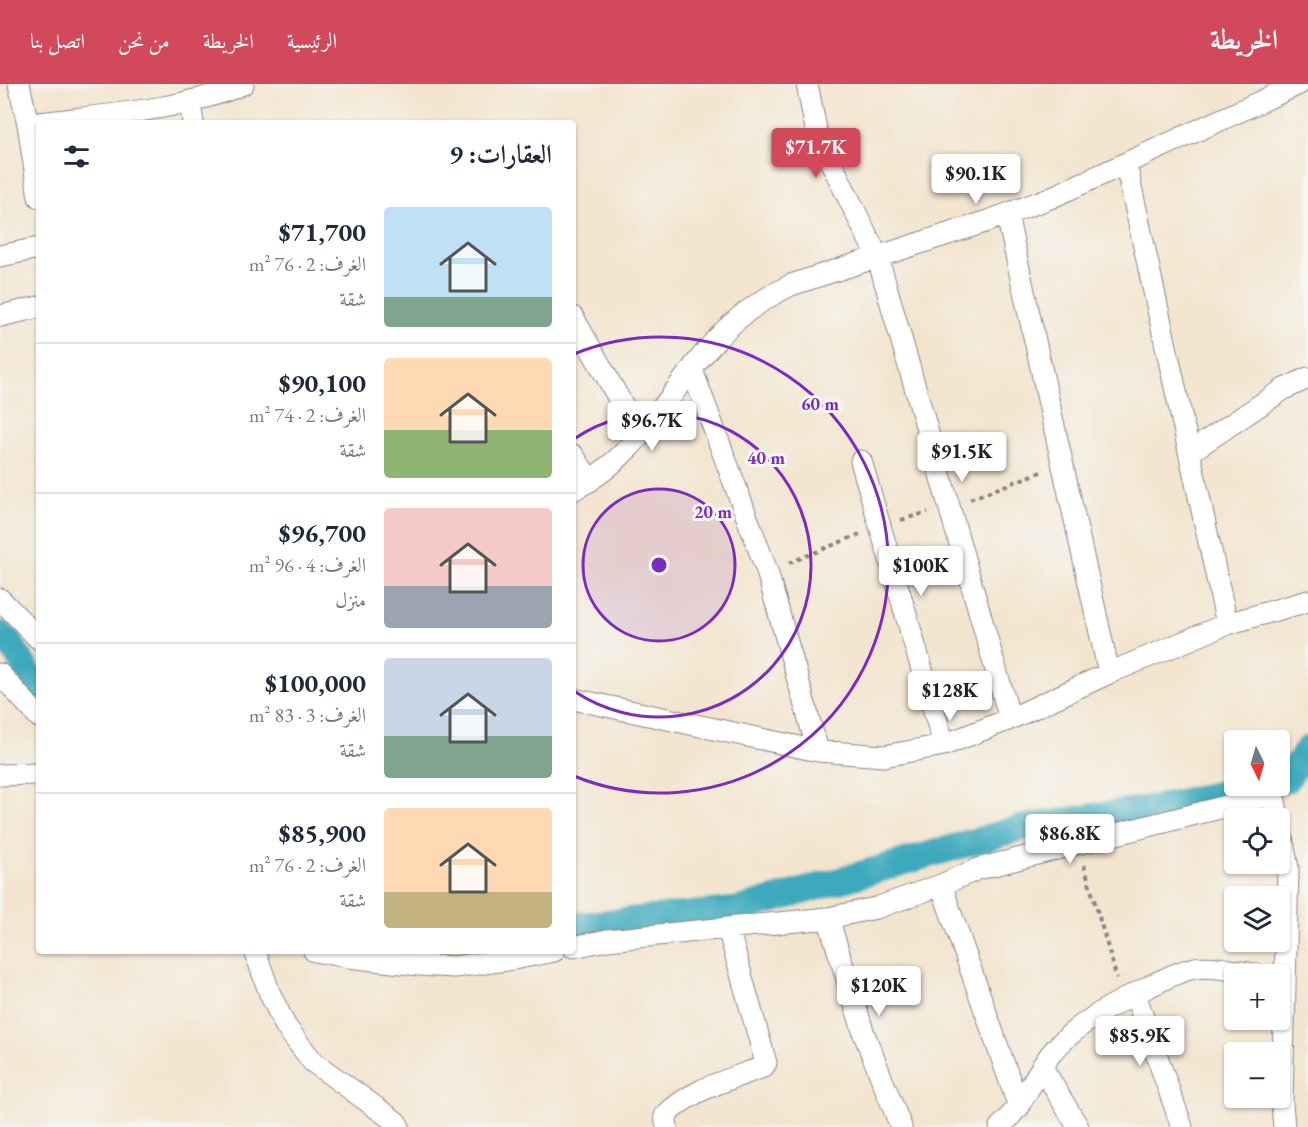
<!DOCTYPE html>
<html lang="ar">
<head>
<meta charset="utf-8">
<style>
  body { margin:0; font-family:"EB Garamond",Amiri,serif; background:#f6f6f7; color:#1f2937; direction:rtl; height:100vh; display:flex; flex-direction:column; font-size:22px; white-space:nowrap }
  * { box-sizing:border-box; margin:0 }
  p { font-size:20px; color:#747a83 }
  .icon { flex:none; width:33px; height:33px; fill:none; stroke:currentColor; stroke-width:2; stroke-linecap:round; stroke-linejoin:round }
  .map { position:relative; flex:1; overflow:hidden; direction:ltr }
  .details { position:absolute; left:36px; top:36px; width:540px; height:834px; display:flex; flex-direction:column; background:#fff; border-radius:6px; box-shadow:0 2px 4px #0004; direction:rtl }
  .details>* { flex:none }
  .needle { width:39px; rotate:175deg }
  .tools { position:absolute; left:1224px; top:646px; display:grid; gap:12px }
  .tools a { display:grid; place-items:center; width:66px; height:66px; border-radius:6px; background:#fff; box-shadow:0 2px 4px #0004; font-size:30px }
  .price { position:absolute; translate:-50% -51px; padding:0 14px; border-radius:6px; background:#fff; color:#222; font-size:20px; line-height:39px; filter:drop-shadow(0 2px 3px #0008) }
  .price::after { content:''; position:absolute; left:50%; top:36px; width:18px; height:14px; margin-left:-9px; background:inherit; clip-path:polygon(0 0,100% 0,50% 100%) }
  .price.active { background:#d1495b; color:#fff }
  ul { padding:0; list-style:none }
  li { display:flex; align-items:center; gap:18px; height:150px; padding:0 24px }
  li+li { border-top:2px solid #e0e1e3 }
  li span { display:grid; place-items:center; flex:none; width:168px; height:120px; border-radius:6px; color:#555 }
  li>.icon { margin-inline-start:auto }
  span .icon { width:72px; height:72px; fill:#fffc; stroke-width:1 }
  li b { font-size:26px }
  h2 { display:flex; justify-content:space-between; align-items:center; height:72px; padding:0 24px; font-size:26px }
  header { display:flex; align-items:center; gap:36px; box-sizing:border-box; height:84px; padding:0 30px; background:#d1495b; color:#fff }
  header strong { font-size:28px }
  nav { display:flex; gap:33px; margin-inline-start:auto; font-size:21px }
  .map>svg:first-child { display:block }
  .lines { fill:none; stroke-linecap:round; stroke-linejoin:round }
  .canal { stroke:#3ca9bc; stroke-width:27 }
  .street-casing { stroke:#8a8384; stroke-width:23 }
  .path { stroke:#8a8384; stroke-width:4; stroke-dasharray:4.5 4.5; stroke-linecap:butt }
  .street { stroke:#fff; stroke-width:21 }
  .ring { fill:none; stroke:#7b2cbf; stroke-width:3 }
  .centre { fill:#7b2cbf; stroke:#f6f6f2; stroke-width:3 }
  .ring-label { font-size:18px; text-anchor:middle; font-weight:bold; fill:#7b2cbf; stroke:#f6f6f2; stroke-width:6; stroke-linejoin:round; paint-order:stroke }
</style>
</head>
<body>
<header>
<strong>الخريطة</strong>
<nav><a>الرئيسية</a><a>الخريطة</a><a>من نحن</a><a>اتصل بنا</a></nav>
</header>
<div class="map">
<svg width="1308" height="1043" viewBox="0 0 1308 1043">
  <rect width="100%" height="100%" fill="#f6f6f2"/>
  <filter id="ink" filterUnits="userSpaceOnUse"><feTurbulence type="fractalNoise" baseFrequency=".0167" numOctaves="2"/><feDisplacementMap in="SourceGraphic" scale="12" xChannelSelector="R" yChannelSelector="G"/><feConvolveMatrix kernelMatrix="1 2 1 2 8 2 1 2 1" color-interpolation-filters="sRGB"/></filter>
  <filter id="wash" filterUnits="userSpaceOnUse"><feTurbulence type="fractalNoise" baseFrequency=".008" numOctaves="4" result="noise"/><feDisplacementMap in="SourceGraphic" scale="24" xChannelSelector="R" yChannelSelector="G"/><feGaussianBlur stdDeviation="1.35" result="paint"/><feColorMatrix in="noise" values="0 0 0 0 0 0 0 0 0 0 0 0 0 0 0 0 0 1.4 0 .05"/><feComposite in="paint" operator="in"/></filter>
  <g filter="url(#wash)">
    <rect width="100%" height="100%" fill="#f3e4ce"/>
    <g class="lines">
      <!-- canal -->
      <path class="canal" d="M0 550 10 559 39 606
        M1280 697 1286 696 1308 665
        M573 842 738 826 1024 743 1158 723 1257 702"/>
    </g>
  </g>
  <g filter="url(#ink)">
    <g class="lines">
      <defs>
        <path id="street" d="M19 0 28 40 39 113
          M807 0 817 50 878 174 1010 635
          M190 17 193 39
          M40 39C104 31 185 26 243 0
          M1126 80 1227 540
          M1007 131 1109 589
          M0 172 39 164
          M0 232 39 223
          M573 233 640 352
          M692 286 767 487 818 667
          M1190 368 1284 305 1308 294
          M573 371 590 397
          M861 377 944 661
          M573 406C635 375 664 316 708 265 730 238 760 216 791 201L988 137 1050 114 1299 0
          M0 515 39 555
          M0 590 39 633
          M573 615 818 667 884 672 944 661 1010 635 1109 589 1227 540 1308 517
          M0 691 39 690
          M941 801 1019 1023
          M828 834 864 950 901 1043
          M573 863 607 856 828 834 876 824 941 801 978 785 1263 713 1275 717 1288 784 1282 1019 1284 1043
          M255 867 270 910 286 943 313 978 396 1038 399 1043
          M314 867 348 873 419 881 454 883 514 875 554 867
          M1135 910 1182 1043
          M1042 983 1078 1043
          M667 1043 665 1032C690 1005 729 996 763 983L766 979 728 844
          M1000 1043C1022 1023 1032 995 1050 971 1075 940 1112 921 1148 903 1163 896 1178 887 1195 884 1215 881 1239 888 1259 891"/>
      </defs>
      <!-- street casing -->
      <use href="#street" class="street-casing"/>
      <!-- path -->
      <path class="path" d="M970 415 1041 388
        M901 436 928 428
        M789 479 860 450
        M1084 781 1117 895"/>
      <!-- street -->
      <use href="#street" class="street"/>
    </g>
  </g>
  <!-- distance rings -->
  <circle cx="659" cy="481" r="76" fill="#7b2cbf" fill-opacity=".12"/>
  <g class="ring">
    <circle cx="659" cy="481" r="76"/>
    <path d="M574 355A152 152 0 1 1 574 607"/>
    <path d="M574 270A228 228 0 1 1 574 692"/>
  </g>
  <circle cx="659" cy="481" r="9" class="centre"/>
  <g class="ring-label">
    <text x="820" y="326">60 m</text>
    <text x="766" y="380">40 m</text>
    <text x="713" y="434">20 m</text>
  </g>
</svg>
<div class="tools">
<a><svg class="needle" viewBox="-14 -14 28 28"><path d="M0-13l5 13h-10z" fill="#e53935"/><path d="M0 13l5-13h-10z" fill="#747a83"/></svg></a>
<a><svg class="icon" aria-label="locate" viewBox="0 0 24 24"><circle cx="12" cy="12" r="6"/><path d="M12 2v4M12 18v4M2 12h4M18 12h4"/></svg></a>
<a><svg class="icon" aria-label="layers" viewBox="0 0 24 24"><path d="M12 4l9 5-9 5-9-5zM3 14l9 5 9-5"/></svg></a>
<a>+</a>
<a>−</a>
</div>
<b class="price active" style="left:816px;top:95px">$71.7K</b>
<b class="price" style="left:976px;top:121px">$90.1K</b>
<b class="price" style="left:652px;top:368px">$96.7K</b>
<b class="price" style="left:962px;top:399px">$91.5K</b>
<b class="price" style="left:921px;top:513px">$100K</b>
<b class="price" style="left:950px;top:638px">$128K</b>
<b class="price" style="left:1070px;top:781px">$86.8K</b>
<b class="price" style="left:879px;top:933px">$120K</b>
<b class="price" style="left:1140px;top:983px">$85.9K</b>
<section class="details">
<h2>العقارات: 9<svg class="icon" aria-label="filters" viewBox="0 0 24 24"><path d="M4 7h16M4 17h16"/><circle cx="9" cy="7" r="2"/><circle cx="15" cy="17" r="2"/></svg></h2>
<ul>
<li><span style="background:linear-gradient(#bfe0f5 75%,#7fa58c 0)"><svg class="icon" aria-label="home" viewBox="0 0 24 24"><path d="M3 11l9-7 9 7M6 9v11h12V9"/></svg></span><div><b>$71,700</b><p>الغرف: 2 · 76 m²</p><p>شقة</p></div></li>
<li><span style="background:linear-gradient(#ffd9b3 60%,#8fb573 0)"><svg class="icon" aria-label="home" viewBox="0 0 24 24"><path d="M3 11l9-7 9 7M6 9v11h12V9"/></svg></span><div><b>$90,100</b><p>الغرف: 2 · 74 m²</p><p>شقة</p></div></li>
<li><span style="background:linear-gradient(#f6c9c9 65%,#9aa5b1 0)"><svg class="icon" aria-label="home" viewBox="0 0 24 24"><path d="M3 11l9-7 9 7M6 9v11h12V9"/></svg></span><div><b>$96,700</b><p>الغرف: 4 · 96 m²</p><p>منزل</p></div></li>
<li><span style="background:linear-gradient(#c9d6e8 65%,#7fa58c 0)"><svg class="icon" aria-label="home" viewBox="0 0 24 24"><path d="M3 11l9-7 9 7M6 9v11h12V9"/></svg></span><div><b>$100,000</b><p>الغرف: 3 · 83 m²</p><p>شقة</p></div></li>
<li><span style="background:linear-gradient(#ffd9b3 70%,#c2b280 0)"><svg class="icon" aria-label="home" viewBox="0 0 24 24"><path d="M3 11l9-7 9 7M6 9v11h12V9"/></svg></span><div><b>$85,900</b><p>الغرف: 2 · 76 m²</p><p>شقة</p></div></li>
</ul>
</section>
</div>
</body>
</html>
